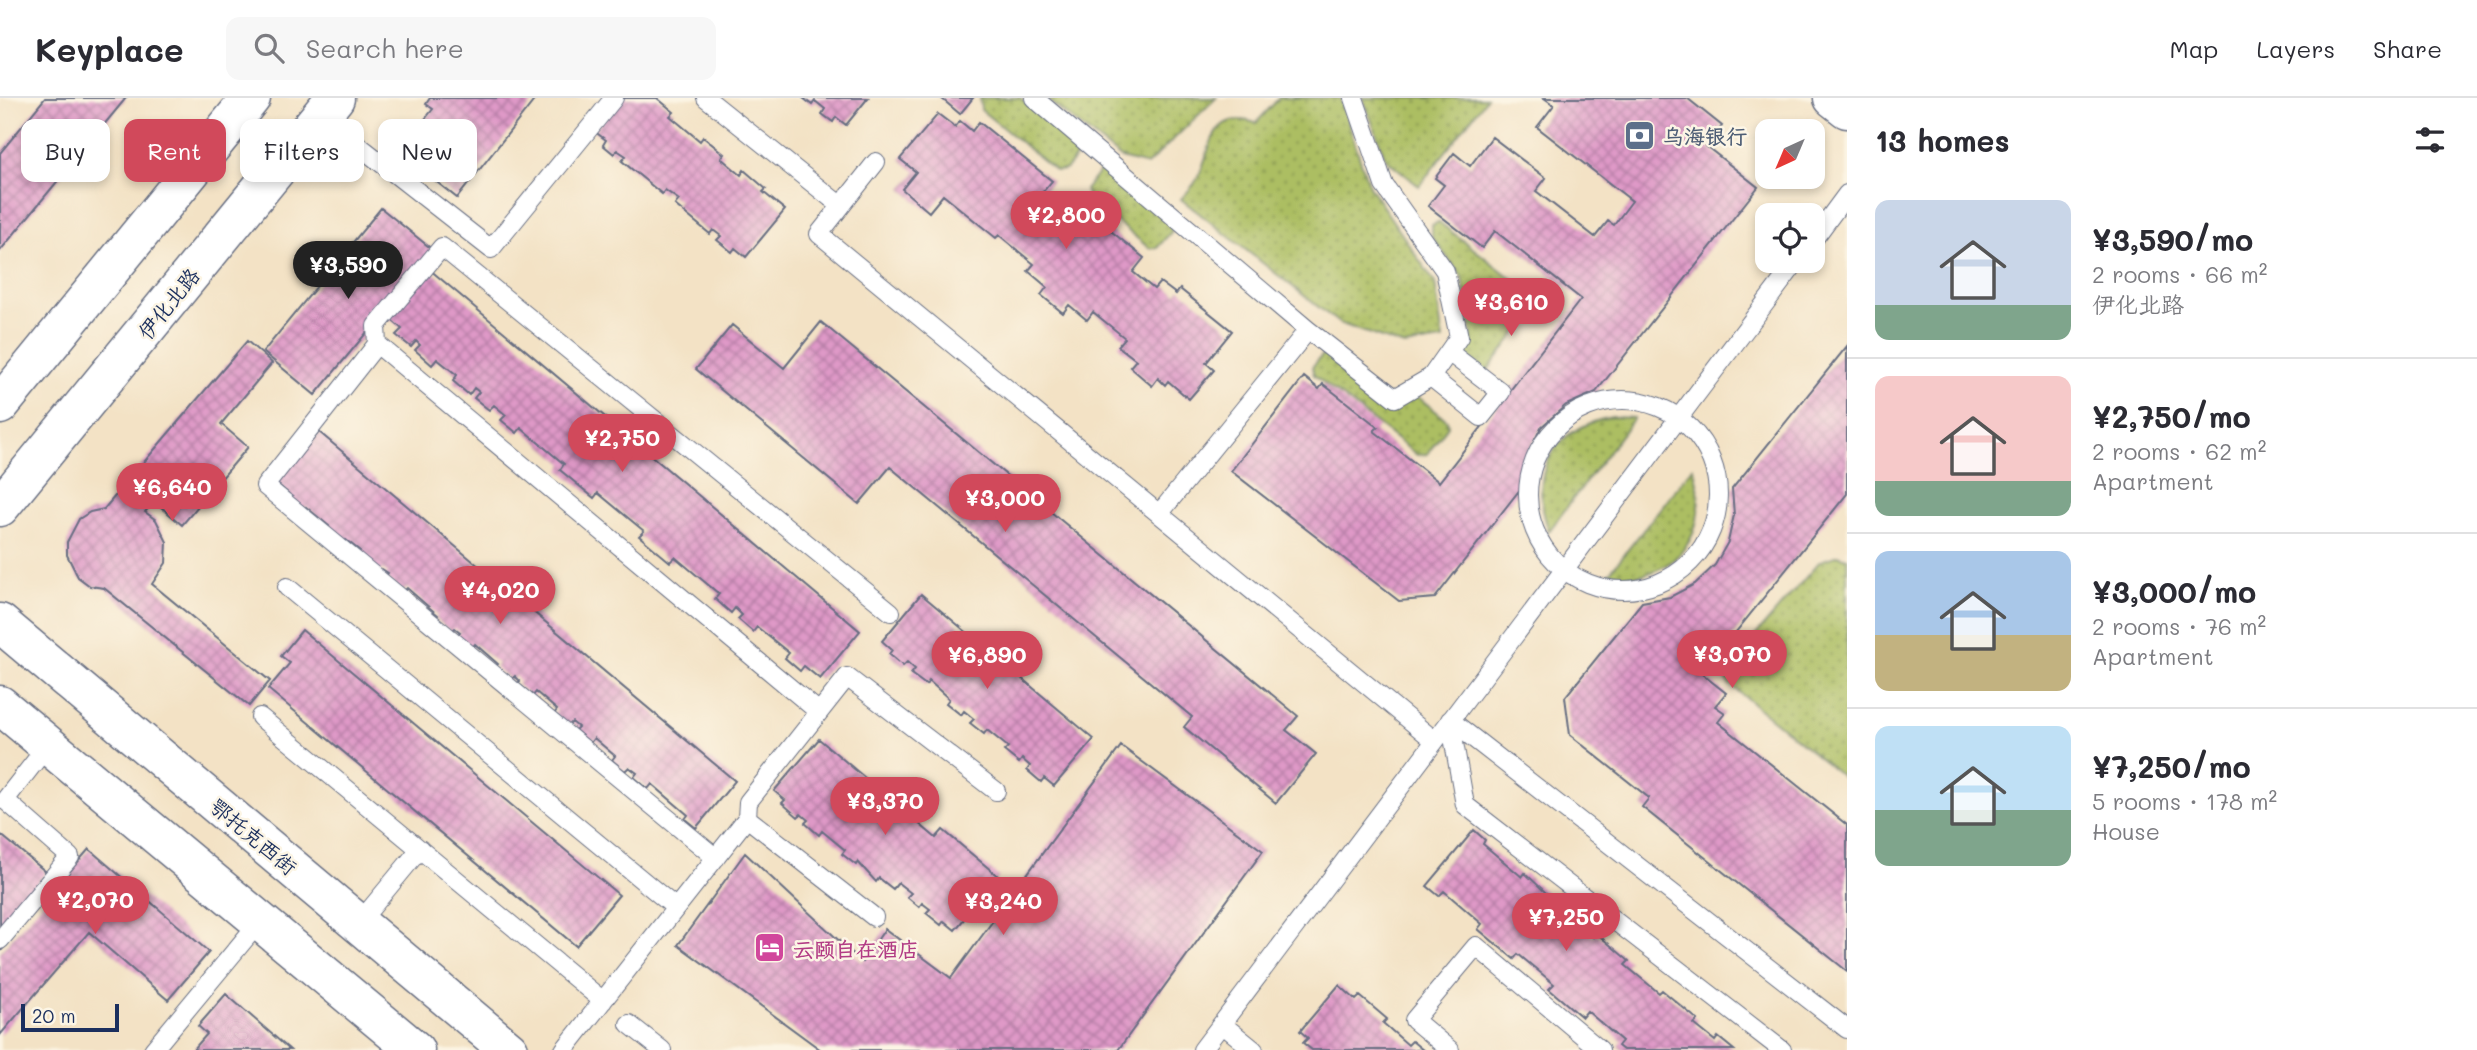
<!DOCTYPE html>
<html lang="en">
<head>
<meta charset="utf-8">
<style>
  body { margin:0; font-family:Mali,"LXGW WenKai TC",sans-serif; background:#f7f7f7; color:#2b2b33; height:100vh; display:flex; flex-direction:column; font-size:26px; white-space:nowrap }
  * { box-sizing:border-box; margin:0 }
  p { font-size:23px; color:#7c7c81 }
  .icon { flex:none; width:38px; height:38px; fill:none; stroke:currentColor; stroke-width:2; stroke-linecap:round; stroke-linejoin:round }
  .map { position:relative; flex:1; overflow:hidden }
  .details { display:flex; flex-direction:column; background:#fff; width:630px }
  .details>* { flex:none }
  .banner { position:absolute; left:21px; top:21px; width:665px; height:63px; display:flex; gap:14px }
  .needle { width:46px; rotate:224deg }
  .tools { position:absolute; left:1755px; top:21px; display:grid; gap:14px }
  .tools a { display:grid; place-items:center; width:70px; height:70px; border-radius:14px; background:#fff; box-shadow:0 4px 10px #0003; font-size:35px }
  .scale { position:absolute; left:21px; bottom:18px; width:98px; box-sizing:border-box; padding-left:7px; border:4px solid #1b2f5e; border-top:0; font-size:19px; line-height:24px; white-space:nowrap; color:#1b2f5e; -webkit-text-stroke:5px #fcf5e5; paint-order:stroke }
  .price { position:absolute; translate:-50% -60px; padding:0 16px; border-radius:24px; background:#d1495b; color:#fff; font-size:23px; line-height:46px; filter:drop-shadow(0 2px 4px #0008) }
  .price::after { content:''; position:absolute; left:50%; top:42px; width:21px; height:16px; margin-left:-10px; background:inherit; clip-path:polygon(0 0,100% 0,50% 100%) }
  .price.selected { background:#222; color:#fff }
  ul { padding:0; list-style:none }
  li { display:flex; align-items:center; gap:21px; height:175px; padding:0 28px }
  li+li { border-top:2px solid #e1e1e2 }
  li span { display:grid; place-items:center; flex:none; width:196px; height:140px; border-radius:14px; color:#555 }
  li>.icon { margin-inline-start:auto }
  span .icon { width:84px; height:84px; fill:#fffc; stroke-width:1 }
  li b { font-size:30px }
  h2 { display:flex; justify-content:space-between; align-items:center; height:84px; padding:0 28px; font-size:30px }
  .pill { padding:0 24px; border-radius:14px; background:#fff; box-shadow:0 4px 10px #0003; font-size:24px; line-height:63px }
  .pill.selected { background:#d1495b; color:#fff }
  header { display:flex; align-items:center; gap:42px; box-sizing:border-box; height:98px; padding:0 35px; background:#fff; border-bottom:2px solid #e1e1e2 }
  header strong { font-size:33px }
  nav { display:flex; gap:38px; margin-inline-start:auto; font-size:24px }
  .search { width:490px; height:63px; background:#f7f7f7; display:flex; align-items:center; gap:18px; box-sizing:border-box; padding:0 24px; border-radius:14px; color:#7c7c81; font-size:26px }
  main { display:flex; flex:1; min-height:0 }
  .map>svg:first-child { display:block }
  .grass { fill:url(#grass-dots); stroke:#647660; stroke-width:2 }
  .building { fill:url(#building-cross-hatch) }
  .lines { fill:none; stroke-linecap:round; stroke-linejoin:round }
  .lane-casing { stroke:#676e82; stroke-width:20 }
  .secondary-casing { stroke:#676e82; stroke-width:41 }
  .primary-casing { stroke:#676e82; stroke-width:41 }
  .lane { stroke:#fff; stroke-width:18 }
  .secondary { stroke:#fff; stroke-width:38 }
  .primary { stroke:#fff; stroke-width:38 }
  .labels { text-anchor:middle; dominant-baseline:central; stroke-width:5; stroke-linejoin:round; paint-order:stroke }
  .service-label { font-size:21px; font-weight:bold; fill:#4e5e75; stroke:#fcf5e5; text-anchor:start }
  .street-label { font-size:21px; fill:#1b2f5e; stroke:#fcf5e5 }
  .hotel-label { font-size:21px; font-weight:bold; fill:#b23c85; stroke:#fcf5e5; text-anchor:start }
</style>
</head>
<body>
<header>
<strong>Keyplace</strong>
<div class="search"><svg class="icon" aria-label="search" viewBox="0 0 24 24"><circle cx="10" cy="10" r="6"/><path d="M15 15l6 6"/></svg>Search here</div>
<nav><a>Map</a><a>Layers</a><a>Share</a></nav>
</header>
<main>
<div class="map">
<svg width="1847" height="952" viewBox="0 0 1847 952">
  <defs>
    <pattern id="grass-dots" width="8" height="8" patternUnits="userSpaceOnUse" patternTransform="scale(1.75)"><rect width="8" height="8" fill="#acbe62"/><path d="M2 2h.1M6 6h.1" fill="none" stroke="#8b9b54" stroke-width="1.8" stroke-linecap="round"/></pattern>
    <pattern id="building-cross-hatch" width="8" height="8" patternUnits="userSpaceOnUse" patternTransform="scale(1.75)"><rect width="8" height="8" fill="#df99c7"/><path d="M0 0l8 8M0 8l8-8" fill="none" stroke="#b47da5"/></pattern>
  </defs>
  <rect width="100%" height="100%" fill="#fcf5e5"/>
  <filter id="ink" filterUnits="userSpaceOnUse"><feTurbulence type="fractalNoise" baseFrequency=".0143" numOctaves="2"/><feDisplacementMap in="SourceGraphic" scale="14" xChannelSelector="R" yChannelSelector="G"/><feConvolveMatrix kernelMatrix="1 2 1 2 8 2 1 2 1" color-interpolation-filters="sRGB"/></filter>
  <filter id="wash" filterUnits="userSpaceOnUse"><feTurbulence type="fractalNoise" baseFrequency=".00686" numOctaves="4" result="noise"/><feDisplacementMap in="SourceGraphic" scale="28" xChannelSelector="R" yChannelSelector="G"/><feGaussianBlur stdDeviation="1.57" result="paint"/><feColorMatrix in="noise" values="0 0 0 0 0 0 0 0 0 0 0 0 0 0 0 0 0 1.4 0 .05"/><feComposite in="paint" operator="in"/></filter>
  <g filter="url(#wash)">
    <rect width="100%" height="100%" fill="#f3e2c5"/>
    <!-- grass -->
    <path class="grass" d="M980 0H1020L1076 47 1078 57 1065 72 1056 73 981 12Z
      M1045 0H1216L1147 67 1121 60Z
      M1279 0H1340L1369 88 1435 185 1443 242 1404 248 1339 225 1181 101C1187 94 1195 87 1198 79 1212 52 1210 10 1256 25Z
      M1363 0H1487L1419 88 1386 61Z
      M1100 73 1108 74 1169 125 1172 133 1157 150H1149L1088 100 1085 92Z
      M1439 124 1541 203 1487 273 1460 253 1472 238 1462 179 1432 139V127Z
      M1326 253 1394 307 1414 296 1447 322 1448 328 1427 356 1417 357 1314 277 1312 269Z
      M1612 319 1634 320 1549 433C1528 375 1551 331 1612 319Z
      M1693 369C1714 434 1677 486 1607 478Z
      M1838 457 1847 460V682L1729 586 1722 576 1820 463Z"/>
    <g id="blocks">
      <!-- building -->
      <path class="building" d="M45 0H126L0 153V55Z
        M430 0H536L457 100 399 54 433 11 426 6Z
        M621 0H657L674 14 670 18 700 43 703 39 724 56 721 60 741 77 744 72 766 91 763 94 785 112 746 159 735 150 732 154 717 142 721 138 713 132 710 136 675 107 679 102 665 92 662 96 622 63 626 58 617 52 614 56 603 47 606 42 594 33Z
        M803 0H868L846 27 836 19 833 24 822 16 825 11 815 3 812 7Z
        M941 0H973L960 16Z
        M1544 0H1687L1722 28 1706 48 1758 89 1596 294 1566 307 1541 329 1527 358 1521 390 1435 500 1399 503 1231 373 1304 279 1319 291 1323 286 1378 329 1374 333 1439 384 1581 201 1495 133 1482 150 1428 108 1444 87 1435 80 1454 55 1470 68 1492 39 1546 80 1536 93 1595 139 1608 123 1614 127 1632 103 1537 29 1554 7Z
        M938 16 955 29 960 23 972 33 979 24 1052 83 1041 96 1064 115 1074 103 1144 160 1133 174 1154 191 1160 184 1176 196 1180 191 1232 233 1206 265 1214 272 1189 301 1168 283 1165 287 1158 280 1152 288 1130 269 1136 262 1118 248 1125 240 1093 214 1087 222 1069 207 1063 215 1041 197 1047 189 1028 173 1034 166 999 137 996 140 943 97 929 114 902 91 916 74 900 61Z
        M381 110 434 153 315 297 263 254Z
        M429 171 860 533 820 581 804 568 800 573 785 560 789 555 757 529 753 534 738 521 742 517 735 510 731 515 715 501 719 496 675 459 670 464 639 438 644 433 598 395 594 400 560 372 564 366 521 330 517 335 501 322 506 317 494 307 489 312 474 300 479 294 474 290 469 297 453 283 457 277 437 261 432 267 415 252 420 247 416 243 411 249 396 237 402 231 388 219Z
        M821 224 1298 618 1286 632 1316 656 1276 705 1184 629 1192 619 890 369 859 406 696 271 732 227 784 270Z
        M247 243 272 265 221 326 248 349 182 427 154 403 145 414 156 422 167 444 166 465 152 486 270 583 249 608 104 490 90 488 78 479 67 457V444L79 421 90 414 104 411Z
        M1847 248V396L1702 576 1726 595 1715 608 1725 615 1718 624 1847 727V873L1642 709 1649 700 1570 637 1565 599 1642 504 1670 499 1695 486 1715 467 1728 444 1734 417 1732 391Z
        M319 334 735 683 696 730 685 721 688 717 652 686 648 691 634 679 637 675 629 669 625 673 612 662 615 658 594 640 590 645 575 632 578 629 572 624 568 628 554 616 557 612 536 594 532 599 517 586 520 583 515 578 511 583 495 569 498 566 475 546 471 551 457 538 460 534 455 530 451 534 435 520 438 517 407 490 403 494 385 479 388 475 382 471 379 475 357 457 360 453 346 442 343 446 326 431 329 428 306 409 303 413 286 400 289 396 276 385Z
        M921 496 1094 641 1054 688 1044 680 1041 684 1027 672 1030 668 1022 661 1019 665 1004 653 1008 649 987 632 984 636 970 625 974 621 964 613 961 617 946 605 949 601 929 583 926 587 911 576 915 571 907 564 903 568 889 556 892 552 882 543Z
        M302 532 619 797 576 848 268 591 290 565 281 558Z
        M819 641 936 740 943 732 999 779 955 832 944 823 941 827 926 815 930 811 922 805 919 809 907 799 911 795 898 785 893 791 879 780 876 784 858 764 856 767 842 756 845 752 822 733 819 737 805 725 808 722 801 716 798 719 782 705 785 702 774 693Z
        M1121 648 1263 753 1118 952H821L678 847 745 755 862 864 885 831 951 880Z
        M1474 732 1485 742 1483 746 1522 779 1525 775 1593 839 1596 835 1629 863 1625 867 1659 895 1662 892 1698 922 1694 926 1715 943 1718 939 1734 952H1623L1618 948 1622 943 1587 913 1582 919 1549 891 1554 886 1518 856 1514 861 1478 831 1482 826 1444 793 1439 798 1427 788Z
        M0 736 46 774 0 830Z
        M89 751 209 854 168 902 89 834 0 937V854Z
        M1339 887 1356 902 1360 898 1387 921 1383 925 1408 947 1412 943 1423 952H1312L1303 945 1308 940 1300 933Z
        M226 896 290 952H193L207 936 198 928Z"/>
    </g>
  </g>
  <g filter="url(#ink)">
    <use href="#blocks" fill-opacity="0" stroke="#676e82" stroke-width="2"/>
    <g class="lines">
      <defs>
        <path id="lane" d="M706 0 841 108
          M1034 0 1308 232
          M1354 0 1384 87 1445 173 1459 239 1431 279
          M321 18 491 151 614 0
          M876 64 819 136 1435 643
          M1813 142 1847 96
          M377 246 376 228 442 149 891 514
          M1528 397a95 95 0 1 1 190 0a95 95 0 1 1-190 0Z
          M1159 416 1308 232 1395 300 1431 279 1481 319 1501 294 1450 255
          M287 489 676 810
          M260 619 603 903
          M1450 622 1847 931
          M1450 622 1465 707 1782 952
          M747 720 748 704 847 579 996 693
          M716 760 265 388 377 246 819 614
          M358 826 420 751
          M0 842 70 759 5 702 48 647
          M629 926 662 952
          M1222 926 1254 952
          M153 952 260 823
          M564 952 747 720 874 819
          M1202 952 1797 163
          M1450 952 1414 922 1476 848 1600 952"/>
        <path id="secondary" d="M1833 0 1847 11
          M0 307 251 0
          M0 409 335 0"/>
        <path id="primary" d="M0 525 509 952
          M0 607 415 952"/>
      </defs>
      <!-- lane casing -->
      <use href="#lane" class="lane-casing"/>
      <!-- secondary casing -->
      <use href="#secondary" class="secondary-casing"/>
      <!-- primary casing -->
      <use href="#primary" class="primary-casing"/>
      <!-- lane -->
      <use href="#lane" class="lane"/>
      <!-- secondary -->
      <use href="#secondary" class="secondary"/>
      <!-- primary -->
      <use href="#primary" class="primary"/>
    </g>
  </g>
  <!-- icons -->
  <defs>
    <symbol id="bank-square" viewBox="-11 -11 22 22"><rect x="-9" y="-9" width="18" height="18" rx="4" fill="#5c6f8a" stroke="#fcf5e5"/><path d="M-6-4H6V4H-6ZM0-2.3a2.3 2.3 0 1 0 0 4.6a2.3 2.3 0 1 0 0-4.6Z" fill="#fff"/></symbol>
    <symbol id="hotel-square" viewBox="-11 -11 22 22"><rect x="-9" y="-9" width="18" height="18" rx="4" fill="#d1479c" stroke="#fcf5e5"/><path d="M-6-4.5h1.5V1H6V5H4.5V3h-9V5H-6ZM-4 0a1.8 1.8 0 1 1 3.6 0ZM.5 0V-2.5h3Q6-2.5 6 0Z" fill="#fff"/></symbol>
  </defs>
  <g fill-rule="evenodd">
    <use href="#bank-square" x="1622" y="20" width="35" height="35"/>
    <use href="#hotel-square" x="752" y="832" width="35" height="35"/>
  </g>
  <g class="labels">
    <!-- service labels -->
    <g class="service-label">
      <text x="1663" y="37">乌海银行</text>
    </g>
    <!-- street labels -->
    <g class="street-label">
      <text transform="translate(168 205) rotate(-51)">伊化北路</text>
      <text transform="translate(254 738) rotate(40)">鄂托克西街</text>
    </g>
    <!-- hotel labels -->
    <g class="hotel-label">
      <text x="793" y="850">云颐自在酒店</text>
    </g>
  </g>
</svg>
<div class="tools">
<a><svg class="needle" viewBox="-14 -14 28 28"><path d="M0-13l5 13h-10z" fill="#e53935"/><path d="M0 13l5-13h-10z" fill="#7c7c81"/></svg></a>
<a><svg class="icon" aria-label="locate" viewBox="0 0 24 24"><circle cx="12" cy="12" r="6"/><path d="M12 2v4M12 18v4M2 12h4M18 12h4"/></svg></a>
</div>
<div class="scale">20 m</div>
<b class="price" style="left:1066px;top:153px">¥2,800</b>
<b class="price selected" style="left:348px;top:203px">¥3,590</b>
<b class="price" style="left:1511px;top:240px">¥3,610</b>
<b class="price" style="left:622px;top:376px">¥2,750</b>
<b class="price" style="left:172px;top:425px">¥6,640</b>
<b class="price" style="left:1005px;top:436px">¥3,000</b>
<b class="price" style="left:500px;top:528px">¥4,020</b>
<b class="price" style="left:1732px;top:592px">¥3,070</b>
<b class="price" style="left:987px;top:593px">¥6,890</b>
<b class="price" style="left:885px;top:739px">¥3,370</b>
<b class="price" style="left:95px;top:838px">¥2,070</b>
<b class="price" style="left:1003px;top:839px">¥3,240</b>
<b class="price" style="left:1566px;top:855px">¥7,250</b>
<div class="banner">
<a class="pill">Buy</a>
<a class="pill selected">Rent</a>
<a class="pill">Filters</a>
<a class="pill">New</a>
</div>
</div>
<section class="details">
<h2>13 homes<svg class="icon" aria-label="filters" viewBox="0 0 24 24"><path d="M4 7h16M4 17h16"/><circle cx="9" cy="7" r="2"/><circle cx="15" cy="17" r="2"/></svg></h2>
<ul>
<li><span style="background:linear-gradient(#c9d6e8 75%,#7fa58c 0)"><svg class="icon" aria-label="home" viewBox="0 0 24 24"><path d="M3 11l9-7 9 7M6 9v11h12V9"/></svg></span><div><b>¥3,590/mo</b><p>2 rooms · 66 m²</p><p>伊化北路</p></div></li>
<li><span style="background:linear-gradient(#f6c9c9 75%,#7fa58c 0)"><svg class="icon" aria-label="home" viewBox="0 0 24 24"><path d="M3 11l9-7 9 7M6 9v11h12V9"/></svg></span><div><b>¥2,750/mo</b><p>2 rooms · 62 m²</p><p>Apartment</p></div></li>
<li><span style="background:linear-gradient(#a9c7e8 60%,#c2b280 0)"><svg class="icon" aria-label="home" viewBox="0 0 24 24"><path d="M3 11l9-7 9 7M6 9v11h12V9"/></svg></span><div><b>¥3,000/mo</b><p>2 rooms · 76 m²</p><p>Apartment</p></div></li>
<li><span style="background:linear-gradient(#bfe0f5 60%,#7fa58c 0)"><svg class="icon" aria-label="home" viewBox="0 0 24 24"><path d="M3 11l9-7 9 7M6 9v11h12V9"/></svg></span><div><b>¥7,250/mo</b><p>5 rooms · 178 m²</p><p>House</p></div></li>
</ul>
</section>
</main>
</body>
</html>
